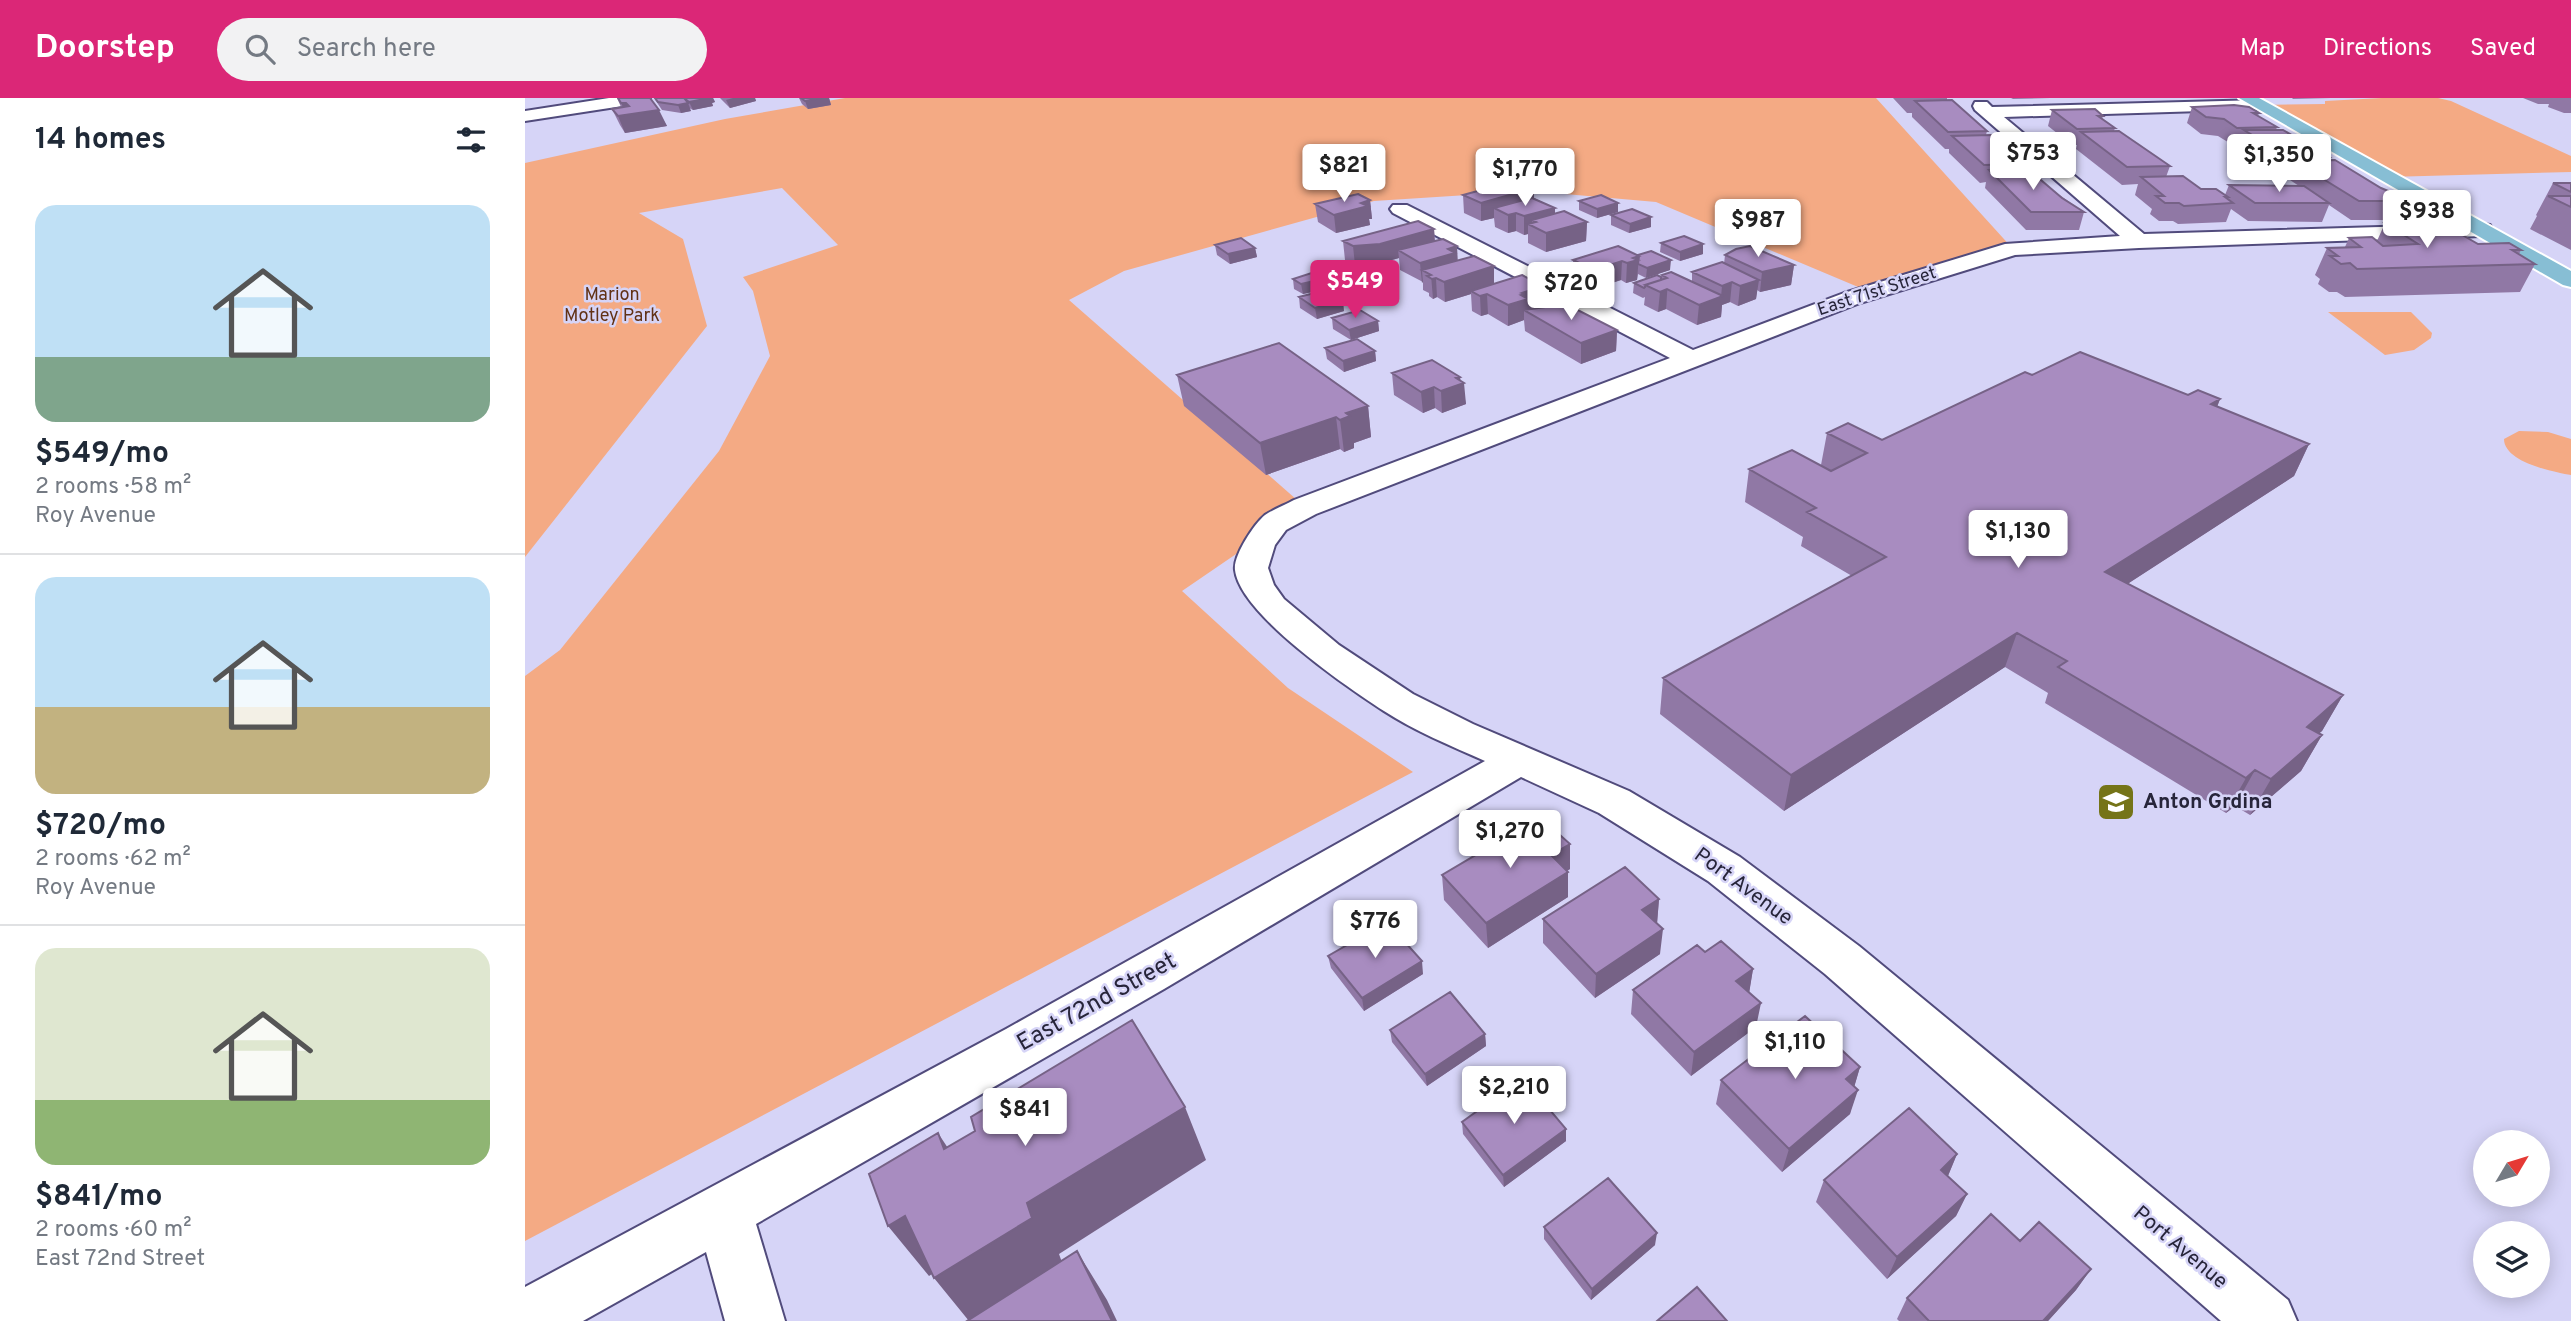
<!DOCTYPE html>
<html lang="en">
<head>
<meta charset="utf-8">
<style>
  body { margin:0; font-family:Overpass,sans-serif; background:#f2f2f3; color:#1f2937; height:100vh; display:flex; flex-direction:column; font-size:26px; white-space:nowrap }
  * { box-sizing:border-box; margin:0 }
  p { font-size:23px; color:#747a83 }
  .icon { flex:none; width:38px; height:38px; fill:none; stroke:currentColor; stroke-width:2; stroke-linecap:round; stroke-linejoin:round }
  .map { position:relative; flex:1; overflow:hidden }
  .panel { display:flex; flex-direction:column; background:#fff; width:525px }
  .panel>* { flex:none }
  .needle { width:46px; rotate:52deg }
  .fabs { position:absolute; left:1948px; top:1032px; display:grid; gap:14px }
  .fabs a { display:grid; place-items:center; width:77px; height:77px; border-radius:50%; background:#fff; box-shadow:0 4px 18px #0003; font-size:35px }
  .price { position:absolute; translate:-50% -60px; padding:0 16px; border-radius:7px; background:#fff; color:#222; font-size:23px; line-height:46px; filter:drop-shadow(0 2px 4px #0008) }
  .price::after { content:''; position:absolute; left:50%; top:42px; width:21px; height:16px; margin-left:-10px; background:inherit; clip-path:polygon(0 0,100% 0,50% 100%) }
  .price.on { background:#db2777; color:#fff }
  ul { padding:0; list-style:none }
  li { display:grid; align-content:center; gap:14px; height:371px; padding:0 35px }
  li+li { border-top:2px solid #e0e1e3 }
  li span { display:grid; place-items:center; height:217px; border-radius:21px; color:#555 }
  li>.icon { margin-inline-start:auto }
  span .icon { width:126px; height:126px; fill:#fffc; stroke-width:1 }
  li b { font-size:30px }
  h2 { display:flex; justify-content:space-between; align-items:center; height:84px; padding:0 35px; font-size:30px }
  header { display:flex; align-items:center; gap:42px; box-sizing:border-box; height:98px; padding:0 35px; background:#db2777; color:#fff }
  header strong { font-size:33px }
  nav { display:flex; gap:38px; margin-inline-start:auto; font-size:24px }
  .search { width:490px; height:63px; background:#f2f2f3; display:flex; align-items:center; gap:18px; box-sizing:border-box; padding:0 24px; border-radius:38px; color:#747a83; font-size:26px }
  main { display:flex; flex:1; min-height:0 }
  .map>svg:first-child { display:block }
  .green { fill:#f4aa84 }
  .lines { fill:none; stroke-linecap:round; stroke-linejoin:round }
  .minor-casing { stroke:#514b7c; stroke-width:4 }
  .primary-casing { stroke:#fff; stroke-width:4 }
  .minor { fill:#fff; fill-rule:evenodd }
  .primary { fill:#87bed4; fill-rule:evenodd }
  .wall { fill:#9078a5 }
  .shaded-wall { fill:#766286 }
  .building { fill:#a88cc0; stroke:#766286; stroke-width:2 }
  .labels { text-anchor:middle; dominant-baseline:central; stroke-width:5; stroke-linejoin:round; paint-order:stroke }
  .far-street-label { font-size:18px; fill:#27253a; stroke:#d6d4f7 }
  .far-park-label { font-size:18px; fill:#613115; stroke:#d6d4f7 }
  .poi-label { font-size:21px; font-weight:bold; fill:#27253a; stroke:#d6d4f7; text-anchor:start }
  .street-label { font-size:21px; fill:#27253a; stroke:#d6d4f7 }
  .near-street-label { font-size:24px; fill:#27253a; stroke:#d6d4f7 }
</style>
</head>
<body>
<header>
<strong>Doorstep</strong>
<div class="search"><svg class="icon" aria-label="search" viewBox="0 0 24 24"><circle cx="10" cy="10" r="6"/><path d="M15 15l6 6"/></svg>Search here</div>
<nav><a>Map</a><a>Directions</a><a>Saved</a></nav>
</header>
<main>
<section class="panel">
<h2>14 homes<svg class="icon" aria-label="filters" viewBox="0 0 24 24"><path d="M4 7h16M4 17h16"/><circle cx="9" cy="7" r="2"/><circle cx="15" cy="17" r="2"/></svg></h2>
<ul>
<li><span style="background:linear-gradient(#bfe0f5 70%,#7fa58c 0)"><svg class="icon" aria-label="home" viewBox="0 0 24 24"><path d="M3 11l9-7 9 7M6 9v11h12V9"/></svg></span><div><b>$549/mo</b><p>2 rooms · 58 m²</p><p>Roy Avenue</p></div></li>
<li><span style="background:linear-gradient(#bfe0f5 60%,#c2b280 0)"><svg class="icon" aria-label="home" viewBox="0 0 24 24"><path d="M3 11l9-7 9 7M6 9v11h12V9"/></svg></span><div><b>$720/mo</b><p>2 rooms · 62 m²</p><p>Roy Avenue</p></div></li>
<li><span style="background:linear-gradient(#dfe7d0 70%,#8fb573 0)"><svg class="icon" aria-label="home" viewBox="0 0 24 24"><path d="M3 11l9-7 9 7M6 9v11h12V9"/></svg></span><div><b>$841/mo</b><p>2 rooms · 60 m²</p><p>East 72nd Street</p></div></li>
</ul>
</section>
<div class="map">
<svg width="2046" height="1223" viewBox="0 0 2046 1223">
  <rect width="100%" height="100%" fill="#d6d4f7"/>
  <!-- green -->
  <path class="green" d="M320 0H1351L1488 151 1345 194 1131 104 1006 93 849 103 599 173 544 202 780 409 657 493 763 590 888 674 0 1143V578L35 552 194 353 245 258 228 193 218 179 313 147 257 90 114 115 158 141 182 228 0 459V65L200 21Z
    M1857 0H1913L1926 3 2046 58V74L1863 79 1736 7 1800 6V3Z
    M1803 214H1886L1907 235 1906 240 1889 252 1860 257Z
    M1994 333 2023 334 2046 341V377C2028 374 1979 364 1979 341Z"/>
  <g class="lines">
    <defs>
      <path id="minor" d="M84 0H125L117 5 0 23V13Z
        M1736 2 1744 7 1742 11 1479 19 1619 136 1957 126 1965 127 1968 132 1965 137 1957 138 1614 150 1490 157 1335 205 791 416 761 432 750 447 743 470 749 487 759 501 814 547 888 596 948 626 1104 693 1215 759 1334 848 1763 1202 1772 1223H1696L1300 876 1183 783 1074 715 996 679 639 891 231 1126 260 1223H200L181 1154 58 1223H0V1189L481 931 960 663C926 648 890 633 859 613 822 589 715 516 710 472 708 458 729 426 740 417 749 411 760 407 769 402L1145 260 868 115 865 111 868 107H882L1168 252 1319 195 1480 146 1595 138 1450 12 1448 8 1450 4H1462L1467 9Z"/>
      <path id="primary" d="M1714 0H1734L2046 173V189L2038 187Z"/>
    </defs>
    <!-- minor casing -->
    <use href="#minor" class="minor-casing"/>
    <!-- primary casing -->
    <use href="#primary" class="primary-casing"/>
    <!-- minor -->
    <use href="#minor" class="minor"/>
    <!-- primary -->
    <use href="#primary" class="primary"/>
  </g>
  <!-- wall -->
  <path class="wall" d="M92 0H125L142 28 100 35 95 27 87 11 96 9Z
    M129 0H188L190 4 187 5 188 8 168 12 164 10 166 13 156 15 137 12Z
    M195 0H230L231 3 205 10Z
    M274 0H304L306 7 283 11 277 6Z
    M1368 0H1422V2L1462 33 1461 37 1498 66 1497 71 1559 114 1554 132H1501L1460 90 1461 84 1455 85 1424 55V51H1420L1387 19V15H1382Z
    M1486 0H1525L1488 1Z
    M1767 0H1806L1768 1Z
    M1998 0H2046V15H2039L2023 9 2024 6H2013Z
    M1667 9 1734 15 1733 18 1752 29 1751 32 1804 59 1803 62 1856 90 1887 103 1878 122H1826L1804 107 1797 124 1723 123 1706 111 1701 124 1653 126 1648 123H1634L1625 116 1627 111 1610 97 1613 86 1597 87 1551 51 1552 47H1547L1523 28 1527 12 1578 18 1577 21 1590 30 1589 33 1645 68 1641 79 1676 91 1700 97 1704 87 1774 88 1762 80 1763 77 1758 78 1713 49 1714 46H1706L1693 38 1676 36 1662 25Z
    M2028 85H2046V152L2005 131 2012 118 2011 117Z
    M1009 89V100L1030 110V116L1062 124 1061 143 1021 154 1003 145V136L999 137 991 133 983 135 970 129 969 120 956 123 939 115 938 97Z
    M845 102 847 121H844L845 127 811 135 793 124 790 106Z
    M1054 103 1093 114 1072 120 1054 112Z
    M1086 117 1126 119V129L1104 135 1086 127Z
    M1860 125 1953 146 1996 152 1994 156 2010 166 1995 194 1820 199 1812 194H1804L1793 186 1795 181 1790 177 1802 150 1820 149 1824 140 1852 143Z
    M909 131 910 143 932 162 969 168V186L1018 188V208L1010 211 1022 209V205L1092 232 1091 253 1056 266 1000 233 999 222 983 228 963 216 956 218 947 213 946 196 920 204 912 199 908 201 904 198V195L898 192V184L875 172 874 160 856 165 830 167 820 162 818 143Z
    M1136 145 1178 156 1155 163 1135 154Z
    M690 147 730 150 732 159 705 166 692 157Z
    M1093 148 1145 172 1121 180 1113 176 1112 182 1101 185 1096 182 1068 191 1048 181V162Z
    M1200 157 1269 167 1266 187 1235 194 1232 192 1231 201 1213 208 1205 204 1197 207 1196 219 1172 227 1141 211 1133 214 1119 207 1120 199 1118 200 1108 195 1109 185 1136 179 1137 177 1167 184V174L1199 166Z
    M768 181 821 185 796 192 778 196 769 191Z
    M774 199 819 213 792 221 775 210Z
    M807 220 853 223 854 233 826 242 808 231Z
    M800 250 850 253 851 263 819 274 802 261Z
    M867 275 935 279 941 306 917 315 910 310 898 315 869 297Z
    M652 277 843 308 846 339 829 345V350L819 354 815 351 741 377 659 308Z
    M1507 277 1695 301 1692 309 1784 346 1769 378 1602 486 1818 597 1797 633 1794 635 1797 637 1776 673 1725 717 1710 708 1701 715 1520 605 1523 595 1480 569 1259 713 1135 616 1138 580 1327 478 1276 448 1278 439 1220 404 1224 371 1296 367 1302 335 1357 342Z
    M1045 771 1042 773 1043 799 963 850 919 802 917 777Z
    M1134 801 1132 825 1135 856 1070 900 1018 845V821Z
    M1180 854 1228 871 1224 894 1231 929 1166 978 1106 916 1108 892Z
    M803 858 898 876 839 913 806 870Z
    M865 932 960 936 961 948 902 988 867 944Z
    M1335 969 1329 989 1325 1016 1257 1074 1191 1006 1196 982Z
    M937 1024 1041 1031V1043L979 1089 938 1036Z
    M1432 1056 1423 1078 1442 1096 1431 1118 1362 1181 1291 1104 1299 1082Z
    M1019 1129 1130 1147 1066 1202 1019 1141Z
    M1495 1143 1566 1171 1551 1192 1523 1223H1374L1372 1221 1382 1200Z"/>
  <!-- shaded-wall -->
  <path class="shaded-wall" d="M183 0H188L190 4 187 5 188 8 168 12 164 4Z
    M208 0H230L231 3 205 10 201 2Z
    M296 0H304L306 7 283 11 280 3Z
    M96 5H101L107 16 134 12 142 28 100 35 93 18 102 17Z
    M163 5 166 13 156 15 153 7Z
    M1009 89V107L969 110V120L956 123V105Z
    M845 102 847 121H844L845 127 811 135 809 117 836 105Z
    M1093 105V114L1072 120V111Z
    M1030 110V128L1007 122V128L1003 126V136L999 137V118Z
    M991 115V133L983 135V117Z
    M1126 119V129L1104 135 1105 126Z
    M1062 124 1061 143 1021 154V135Z
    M909 131 910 150 873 152 874 160 856 165 830 167 828 148Z
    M1178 146V156L1155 163V154Z
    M932 148 933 167 931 175 911 181 912 199 908 201 906 177 897 172 898 184 897 185 895 165 923 151Z
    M730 150 732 159 705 166 703 156Z
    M1114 158 1112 182 1101 185 1102 165 1108 160Z
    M1146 162 1145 172 1121 180 1122 170Z
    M1097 163 1096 182 1068 191 1069 172Z
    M1269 167 1266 187 1235 194 1237 174Z
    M969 168V188L946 193V196L920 204 919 184Z
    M820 175 821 185 796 192 778 196 776 186Z
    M1143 182 1141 211 1133 214 1135 194Z
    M1234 182 1231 201 1213 208 1215 188Z
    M1207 184 1205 204 1197 207 1196 219 1172 227 1174 207 1196 199 1197 188Z
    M1018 188V208L1003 213 999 212V222L983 228V207L997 195Z
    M962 196 963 216 956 218 955 198Z
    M818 202 819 213 792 221 790 210Z
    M853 223 854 233 826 242 824 232Z
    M1092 232 1091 253 1056 266V245Z
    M850 253 851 263 819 274 818 263Z
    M935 279V286L939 285 941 306 917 315 916 293 931 280Z
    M909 289 910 310 898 315 896 294Z
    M1695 301 1683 332 1686 306Z
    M843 308 846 339 829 345V350L819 354 815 322 821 315Z
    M811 319 815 351 741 377 735 345Z
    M1784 346 1769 378 1567 509 1580 474Z
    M1492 535 1480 569 1259 713 1266 677Z
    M1818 597 1797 633 1761 664 1782 629Z
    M1797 637 1776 673 1725 717 1746 681Z
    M1730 672 1710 708 1701 715 1721 680Z
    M1045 746V771L1026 782V757Z
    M1043 774V799L963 850 961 825Z
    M1134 801 1132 826 1117 812Z
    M1138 831 1135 856 1070 900 1071 876Z
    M897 863 898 876 839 913 837 900Z
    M1228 871 1224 896 1211 883Z
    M1236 905 1231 929 1166 978 1169 954Z
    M960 936 961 948 902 988 900 976Z
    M1335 969 1328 993 1321 981Z
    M1333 992 1325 1016 1257 1074 1264 1051Z
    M660 1009 681 1062 534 1156 539 1170 444 1223 409 1180 502 1105Z
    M1041 1031V1043L979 1089 978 1077Z
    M413 1035 448 1088 419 1051Z
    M1432 1056 1422 1080 1416 1072Z
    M1442 1096 1431 1118 1362 1181 1372 1159Z
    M380 1118 419 1168 404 1178 363 1128Z
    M1132 1135 1130 1147 1066 1202 1067 1191Z
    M552 1153 582 1202 592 1223H587Z
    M1566 1171 1551 1192 1523 1223H1518Z"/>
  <!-- building -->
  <path class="building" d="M93 0H125L134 12 93 18 87 11 104 8 101 5H96Z
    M130 0H185L164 4 159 0 163 5 153 7 133 4Z
    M276 0H296L280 3Z
    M1427 2 1462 33 1423 34 1390 3Z
    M1709 7 1724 9 1734 15H1728L1752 29 1712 30 1699 21 1681 19 1667 9Z
    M1570 11 1578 18H1573L1590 30 1552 31 1527 12Z
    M1719 32H1758L1804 59 1765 60Z
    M1594 33 1645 68 1602 69 1556 34Z
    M1466 37 1498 66 1459 67 1427 38Z
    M1810 62 1856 90 1887 103H1834L1769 63Z
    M1503 71 1537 100 1559 114H1506L1464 72Z
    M1658 78 1676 91H1691L1703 99H1700L1708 105 1659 108 1654 105H1640L1631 98H1639L1616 79Z
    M993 82 1009 89 1004 90 1006 91 956 105 938 97Z
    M2028 85H2046V94Z
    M1704 87 1779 88 1804 105H1730Z
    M833 96 845 102 836 105 843 108 809 117 790 106Z
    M1076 97 1093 105 1072 111 1054 103Z
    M2023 98H2046V109Z
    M1007 100 1030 110 999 118 991 115 983 117 969 110Z
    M1107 111 1126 119 1105 126 1086 117Z
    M1039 113 1062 124 1021 135 1003 126 1011 124 1007 122Z
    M893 123 909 131 855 146 828 148 818 143Z
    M1913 123 1953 146 1984 145 1996 152H1987L2010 166 1832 171 1825 165 1816 166 1805 158H1813L1802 150 1836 149 1824 140 1847 139 1858 148 1893 146 1860 125Z
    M1159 138 1178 146 1155 154 1136 145Z
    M716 140 730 150 703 156 690 147Z
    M918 141 932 148 923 151 930 155 895 165 873 152Z
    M1093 148 1114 158 1108 160 1113 162 1102 165 1097 163 1069 172 1048 162Z
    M1225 148 1269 167 1237 174 1200 157 1211 151Z
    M1126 153 1146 162 1122 170 1113 166 1114 158 1113 157Z
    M949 158 969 168 919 184 911 180 907 181 902 178 906 177 897 172Z
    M1197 164 1234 182 1215 188 1207 184 1197 188 1167 174Z
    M808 168 820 175 794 182 776 186 768 181Z
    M1146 174 1198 198 1174 207 1142 191 1135 194 1120 187 1142 180 1137 177Z
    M997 177 1018 188 997 195 1000 196 996 197 1003 201 983 207 962 196 955 198 946 193Z
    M1132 177 1136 179V182L1120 187V189L1119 190 1109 185Z
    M801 192 818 202 790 210 774 199Z
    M1033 202 1092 232 1056 245 999 212 1028 208 1022 205Z
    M835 212 853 223 824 232 807 220Z
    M832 241 850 253 818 263 800 250Z
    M754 245 843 308 821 315 825 318 815 322 811 319 735 345 652 277Z
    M1555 254 1663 297 1673 292 1695 301 1686 306 1784 346 1580 474 1818 597 1782 629 1797 637 1746 681 1730 672 1721 680 1533 569 1542 563 1492 535 1266 677 1138 580 1361 459 1282 414 1291 410 1224 371 1267 352 1306 373 1342 355 1302 335 1323 325 1357 342 1500 274 1507 277Z
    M907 262 935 279 931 280 939 285 916 293 909 289 896 294 867 275Z
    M1015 719 1045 746 1026 757 1043 774 961 825 917 777Z
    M1100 769 1134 801 1117 812 1138 831 1071 876 1018 821Z
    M862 824 897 863 837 900 803 858Z
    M1196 843 1228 871 1211 883 1236 905 1169 954 1108 892 1172 847 1180 854Z
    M925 894 960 936 900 976 865 932Z
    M1280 918 1335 969 1321 981 1333 992 1264 1051 1196 982Z
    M607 922 660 1009 502 1105 507 1120 409 1180 380 1118 363 1128 344 1076 413 1035 419 1051 450 1033 446 1019Z
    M998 980 1041 1031 978 1077 937 1024Z
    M1384 1010 1432 1056 1416 1072 1442 1096 1372 1159 1299 1082Z
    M1083 1080 1132 1135 1067 1191 1019 1129Z
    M1466 1116 1495 1143 1514 1124 1566 1171 1518 1223H1404L1382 1200Z
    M552 1153 587 1223H442Z
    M1172 1189 1202 1223H1132Z"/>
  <!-- icons -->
  <defs>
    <symbol id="school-square" viewBox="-11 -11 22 22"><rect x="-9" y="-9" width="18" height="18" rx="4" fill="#757418" stroke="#d6d4f7"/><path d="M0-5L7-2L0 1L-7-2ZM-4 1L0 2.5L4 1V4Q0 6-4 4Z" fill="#fff"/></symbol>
  </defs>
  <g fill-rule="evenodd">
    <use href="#school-square" x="1569" y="682" width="44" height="44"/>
  </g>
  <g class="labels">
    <!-- far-street labels -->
    <g class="far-street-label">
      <text transform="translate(1352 194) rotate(-18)">East 71st Street</text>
    </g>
    <!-- far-park labels -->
    <g class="far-park-label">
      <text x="87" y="197">Marion<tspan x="87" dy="21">Motley Park</tspan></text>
    </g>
    <!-- poi labels -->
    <g class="poi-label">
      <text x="1618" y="704">Anton Grdina</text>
    </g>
    <!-- street labels -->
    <g class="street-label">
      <text transform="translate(1218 789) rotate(36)">Port Avenue</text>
      <text transform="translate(1655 1150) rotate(40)">Port Avenue</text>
    </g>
    <!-- near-street labels -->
    <g class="near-street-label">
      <text transform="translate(572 905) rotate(-29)">East 72nd Street</text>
    </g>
  </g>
</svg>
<div class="fabs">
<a><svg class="needle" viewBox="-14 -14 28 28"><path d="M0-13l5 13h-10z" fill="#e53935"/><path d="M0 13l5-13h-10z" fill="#747a83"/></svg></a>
<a><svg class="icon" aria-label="layers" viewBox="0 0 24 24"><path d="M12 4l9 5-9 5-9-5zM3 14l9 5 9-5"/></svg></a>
</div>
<b class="price" style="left:1508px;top:94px">$753</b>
<b class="price" style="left:1754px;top:96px">$1,350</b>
<b class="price" style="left:819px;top:106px">$821</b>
<b class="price" style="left:1000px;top:110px">$1,770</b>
<b class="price" style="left:1902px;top:152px">$938</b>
<b class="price" style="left:1233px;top:161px">$987</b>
<b class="price on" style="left:830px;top:222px">$549</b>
<b class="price" style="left:1046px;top:224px">$720</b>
<b class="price" style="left:1493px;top:472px">$1,130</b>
<b class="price" style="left:985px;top:772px">$1,270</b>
<b class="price" style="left:850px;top:862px">$776</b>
<b class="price" style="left:1270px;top:983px">$1,110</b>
<b class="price" style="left:989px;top:1028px">$2,210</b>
<b class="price" style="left:500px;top:1050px">$841</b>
</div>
</main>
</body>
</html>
